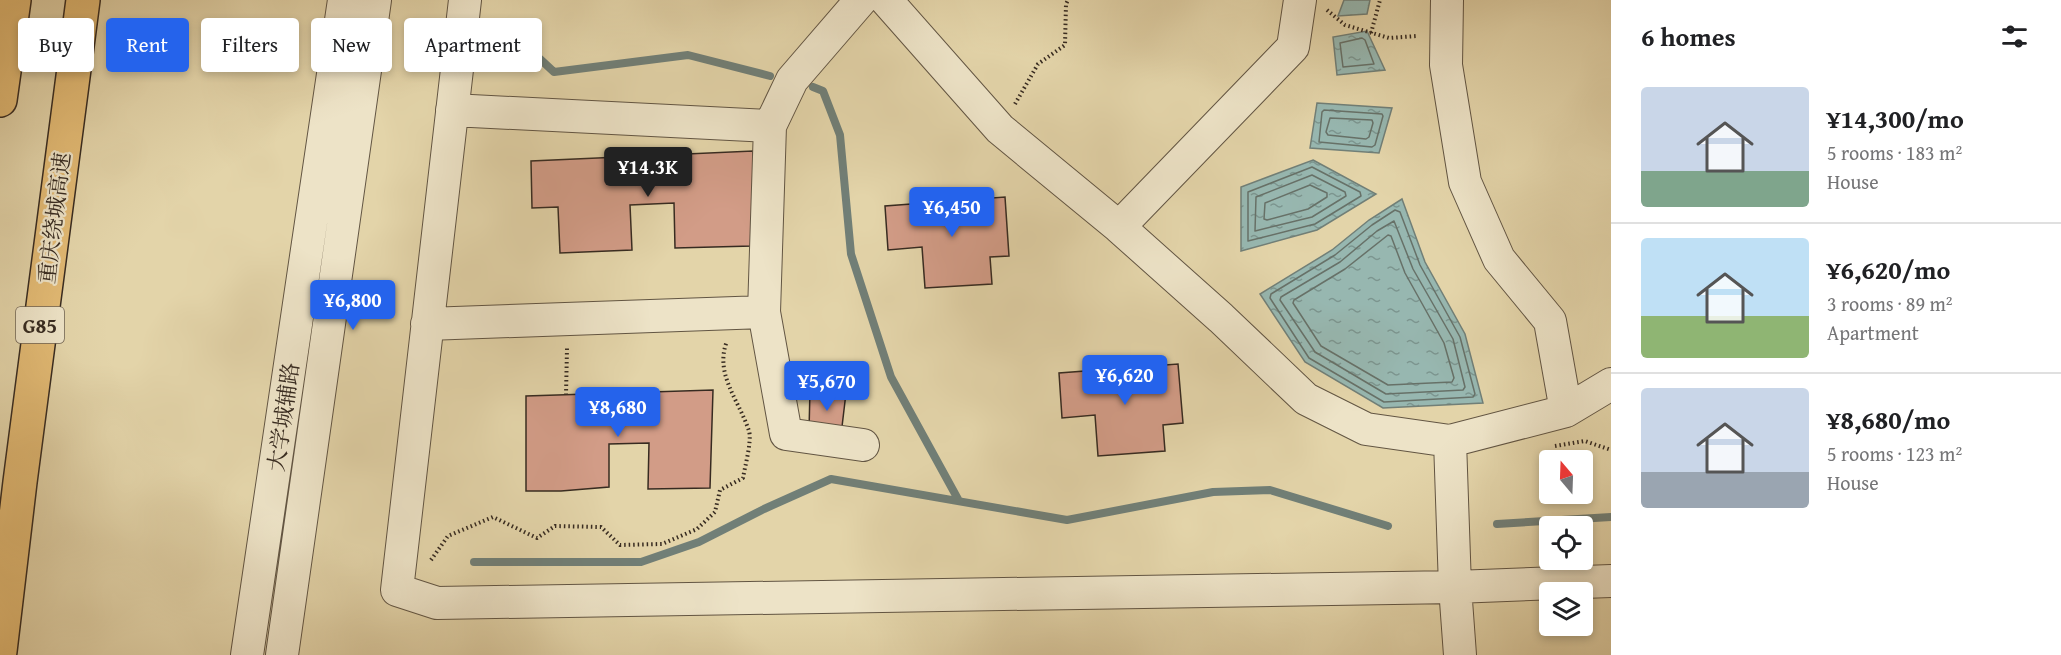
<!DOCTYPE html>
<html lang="en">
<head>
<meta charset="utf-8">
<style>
  body { margin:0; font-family:"Gentium Book Plus","Noto Serif SC",serif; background:#f6f6f6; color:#202124; height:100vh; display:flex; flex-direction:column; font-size:22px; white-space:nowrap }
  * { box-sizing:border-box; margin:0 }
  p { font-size:20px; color:#757577 }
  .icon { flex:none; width:33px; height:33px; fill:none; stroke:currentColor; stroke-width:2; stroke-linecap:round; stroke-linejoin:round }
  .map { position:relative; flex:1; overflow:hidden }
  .sheet { display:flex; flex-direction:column; background:#fff; width:450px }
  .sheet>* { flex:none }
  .banner { position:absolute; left:18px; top:18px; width:570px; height:54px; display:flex; gap:12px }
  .needle { width:39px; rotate:341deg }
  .buttons { position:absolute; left:1539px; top:450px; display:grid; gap:12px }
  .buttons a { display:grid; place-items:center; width:54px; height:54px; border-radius:6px; background:#fff; box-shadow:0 3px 9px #0003; font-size:30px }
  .price { position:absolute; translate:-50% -51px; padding:0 14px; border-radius:6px; background:#2563eb; color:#fff; font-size:20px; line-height:39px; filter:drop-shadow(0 2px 3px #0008) }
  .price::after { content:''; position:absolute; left:50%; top:36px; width:18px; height:14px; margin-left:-9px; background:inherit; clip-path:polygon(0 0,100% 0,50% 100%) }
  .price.current { background:#222; color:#fff }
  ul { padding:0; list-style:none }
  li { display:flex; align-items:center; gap:18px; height:150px; padding:0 30px }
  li+li { border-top:2px solid #e0e0e0 }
  li span { display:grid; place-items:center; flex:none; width:168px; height:120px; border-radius:6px; color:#555 }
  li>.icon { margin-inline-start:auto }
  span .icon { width:72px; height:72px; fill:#fffc; stroke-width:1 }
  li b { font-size:26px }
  h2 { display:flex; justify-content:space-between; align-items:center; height:72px; padding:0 30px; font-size:26px }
  .tag { padding:0 21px; border-radius:6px; background:#fff; box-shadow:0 3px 9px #0003; font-size:21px; line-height:54px }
  .tag.current { background:#2563eb; color:#fff }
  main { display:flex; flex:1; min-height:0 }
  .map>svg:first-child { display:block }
  .water { fill:url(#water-ripples); stroke:#717f77; stroke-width:1.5 }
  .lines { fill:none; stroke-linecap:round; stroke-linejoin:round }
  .shore { stroke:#677168; stroke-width:1.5 }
  .stream { stroke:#717f77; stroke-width:8 }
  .building { fill:#d29c87; stroke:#372b21; stroke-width:1.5 }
  .minor-casing { stroke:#625543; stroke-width:34 }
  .highway-casing { stroke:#372b21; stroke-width:36 }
  .path { stroke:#372b21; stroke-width:4; stroke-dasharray:1.5 3; stroke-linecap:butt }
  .minor { stroke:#ede3c7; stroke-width:32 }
  .highway { stroke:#e2ba74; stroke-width:33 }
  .labels { text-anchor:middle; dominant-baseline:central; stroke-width:4.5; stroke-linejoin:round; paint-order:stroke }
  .shield { fill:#ede3c7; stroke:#6e6253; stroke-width:1.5 }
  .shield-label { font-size:21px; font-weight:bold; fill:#372b21 }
  .street-label { font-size:22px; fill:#372b21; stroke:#ede3c7 }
</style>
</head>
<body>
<main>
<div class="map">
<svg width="1611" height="655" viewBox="0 0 1611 655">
  <defs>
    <pattern id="water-ripples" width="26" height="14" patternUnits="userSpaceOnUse" patternTransform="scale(1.5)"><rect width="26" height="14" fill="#97b7b0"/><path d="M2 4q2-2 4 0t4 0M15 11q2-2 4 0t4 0" fill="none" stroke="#7c958f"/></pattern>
  </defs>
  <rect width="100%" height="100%" fill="#e3d4a9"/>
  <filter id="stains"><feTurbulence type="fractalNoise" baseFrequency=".00333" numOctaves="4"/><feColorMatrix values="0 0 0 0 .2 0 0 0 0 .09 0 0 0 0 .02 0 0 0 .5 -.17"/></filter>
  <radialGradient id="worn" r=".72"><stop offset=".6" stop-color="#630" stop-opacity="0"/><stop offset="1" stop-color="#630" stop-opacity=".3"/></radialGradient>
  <!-- water -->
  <path class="water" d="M1344 0H1370L1367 14 1338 16Z
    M1367 31 1385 70 1337 75 1333 37Z
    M1317 103 1392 108 1379 153 1310 148Z
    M1313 160 1376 194 1317 230 1241 251V187Z
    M1402 199 1425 262 1465 334 1483 403 1383 408 1305 362 1260 294 1332 250 1369 220Z"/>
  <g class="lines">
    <!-- shore -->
    <path class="shore" d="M1362 38 1365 40 1374 64 1343 67 1340 43Z
      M1324 110 1382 114 1383 116 1375 145 1372 147 1319 142 1322 112Z
      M1330 118 1372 120 1373 123 1369 137 1366 139 1328 135 1326 132Z
      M1312 167 1360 192 1361 196 1315 224 1248 241V192Z
      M1312 175 1345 192 1346 196 1312 217 1255 231 1256 197Z
      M1310 185 1327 193V197L1308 209 1267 220 1264 219 1265 203Z
      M1395 210 1400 212 1420 265 1460 337 1475 394 1473 397 1384 402 1309 358 1270 298 1271 294 1335 255 1372 225Z
      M1394 221 1413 269 1453 339 1465 387 1463 390 1386 394 1315 352 1280 300 1281 297 1340 262 1377 231Z
      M1388 235 1391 236 1405 273 1444 343 1454 378 1452 382 1388 385 1321 346 1293 303 1294 300 1345 269Z"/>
    <!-- stream -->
    <path class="stream" d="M511 32 554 72 688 55 770 76
      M813 87 823 91 840 135 851 254 891 377 959 501
      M1497 524 1611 517
      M474 562H641L699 542 764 509 831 479 1067 520 1213 492 1270 490 1388 526"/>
  </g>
  <!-- building -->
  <path class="building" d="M753 151 752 246 675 248 674 203 630 205 632 250 560 253 558 207 532 208 531 161Z
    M1005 197 1009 256 990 257 992 284 925 288 922 247 888 250 885 206Z
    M1178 364 1183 423 1163 425 1165 451 1098 456 1095 415 1062 418 1059 373Z
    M713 390 710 488 648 489 649 443 609 444V487L561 491H526V396Z
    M810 390 846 393 841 435 809 431Z"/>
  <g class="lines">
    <defs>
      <path id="minor" d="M465 0 397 590 437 603 1455 587 1611 581
        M861 0 792 80 770 126 764 312 786 434 863 445
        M886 0 1000 129 1119 227 1221 318 1306 399 1366 429 1450 441
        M1447 0 1446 65 1465 182 1499 259 1550 321 1566 411
        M452 110 770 126
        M1119 227 1293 47 1300 0
        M427 324 764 312
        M247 655 344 0
        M282 655 375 0
        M1460 655 1455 587 1450 441 1566 411 1611 384"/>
      <path id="highway" d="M0 100 14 0
        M0 651 20 482 83 0"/>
    </defs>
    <!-- minor casing -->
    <use href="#minor" class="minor-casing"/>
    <!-- highway casing -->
    <use href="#highway" class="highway-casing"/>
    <!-- path -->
    <path class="path" d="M1327 10 1345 25 1389 38 1417 36
      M1371 33 1380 0
      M1015 104 1038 64 1065 45 1066 4 1068 0
      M566 395 567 348
      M1555 446 1585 441 1611 450
      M431 560 448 536 493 517 537 538 555 526 601 527 620 545 662 544 697 529 715 512 720 490 743 478C745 466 752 441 749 431 739 400 714 374 727 341"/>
    <!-- minor -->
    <use href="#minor" class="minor"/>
    <!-- highway -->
    <use href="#highway" class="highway"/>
  </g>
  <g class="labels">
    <!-- shield labels -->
    <rect class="shield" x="16" y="307" width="48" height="36" rx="4.5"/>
    <g class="shield-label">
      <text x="40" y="325">G85</text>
    </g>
    <!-- street labels -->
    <g class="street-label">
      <text transform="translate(54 218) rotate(-83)">重庆绕城高速</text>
      <text transform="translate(283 417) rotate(-82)">大学城辅路</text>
    </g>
  </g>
  <rect width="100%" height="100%" filter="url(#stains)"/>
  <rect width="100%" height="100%" fill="url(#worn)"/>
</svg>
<div class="buttons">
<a><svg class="needle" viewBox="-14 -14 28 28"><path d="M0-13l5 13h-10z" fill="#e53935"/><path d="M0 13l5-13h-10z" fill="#757577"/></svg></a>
<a><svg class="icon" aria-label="locate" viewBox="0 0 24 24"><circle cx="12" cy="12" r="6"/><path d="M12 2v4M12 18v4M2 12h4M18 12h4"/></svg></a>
<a><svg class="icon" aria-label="layers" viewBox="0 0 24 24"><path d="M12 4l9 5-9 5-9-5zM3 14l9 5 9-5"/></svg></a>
</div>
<b class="price current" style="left:648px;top:198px">¥14.3K</b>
<b class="price" style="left:952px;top:238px">¥6,450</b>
<b class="price" style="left:353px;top:331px">¥6,800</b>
<b class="price" style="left:1125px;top:406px">¥6,620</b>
<b class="price" style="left:827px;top:412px">¥5,670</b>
<b class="price" style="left:618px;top:438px">¥8,680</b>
<div class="banner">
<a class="tag">Buy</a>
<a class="tag current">Rent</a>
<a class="tag">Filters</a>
<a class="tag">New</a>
<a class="tag">Apartment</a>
</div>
</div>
<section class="sheet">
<h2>6 homes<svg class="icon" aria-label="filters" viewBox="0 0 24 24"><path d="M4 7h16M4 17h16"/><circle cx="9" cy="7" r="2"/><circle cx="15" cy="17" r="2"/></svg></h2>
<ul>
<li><span style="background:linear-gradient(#c9d6e8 70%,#7fa58c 0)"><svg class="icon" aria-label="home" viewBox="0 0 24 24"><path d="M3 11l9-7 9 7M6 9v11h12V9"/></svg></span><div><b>¥14,300/mo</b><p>5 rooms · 183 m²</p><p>House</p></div></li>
<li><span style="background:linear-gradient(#bfe0f5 65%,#8fb573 0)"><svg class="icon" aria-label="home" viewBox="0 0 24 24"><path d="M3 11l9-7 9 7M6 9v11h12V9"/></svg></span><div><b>¥6,620/mo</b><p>3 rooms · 89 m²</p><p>Apartment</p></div></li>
<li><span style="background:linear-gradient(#c9d6e8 70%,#9aa5b1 0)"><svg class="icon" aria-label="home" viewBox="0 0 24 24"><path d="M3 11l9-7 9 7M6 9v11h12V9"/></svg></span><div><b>¥8,680/mo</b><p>5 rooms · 123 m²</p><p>House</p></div></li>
</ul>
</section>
</main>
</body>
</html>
